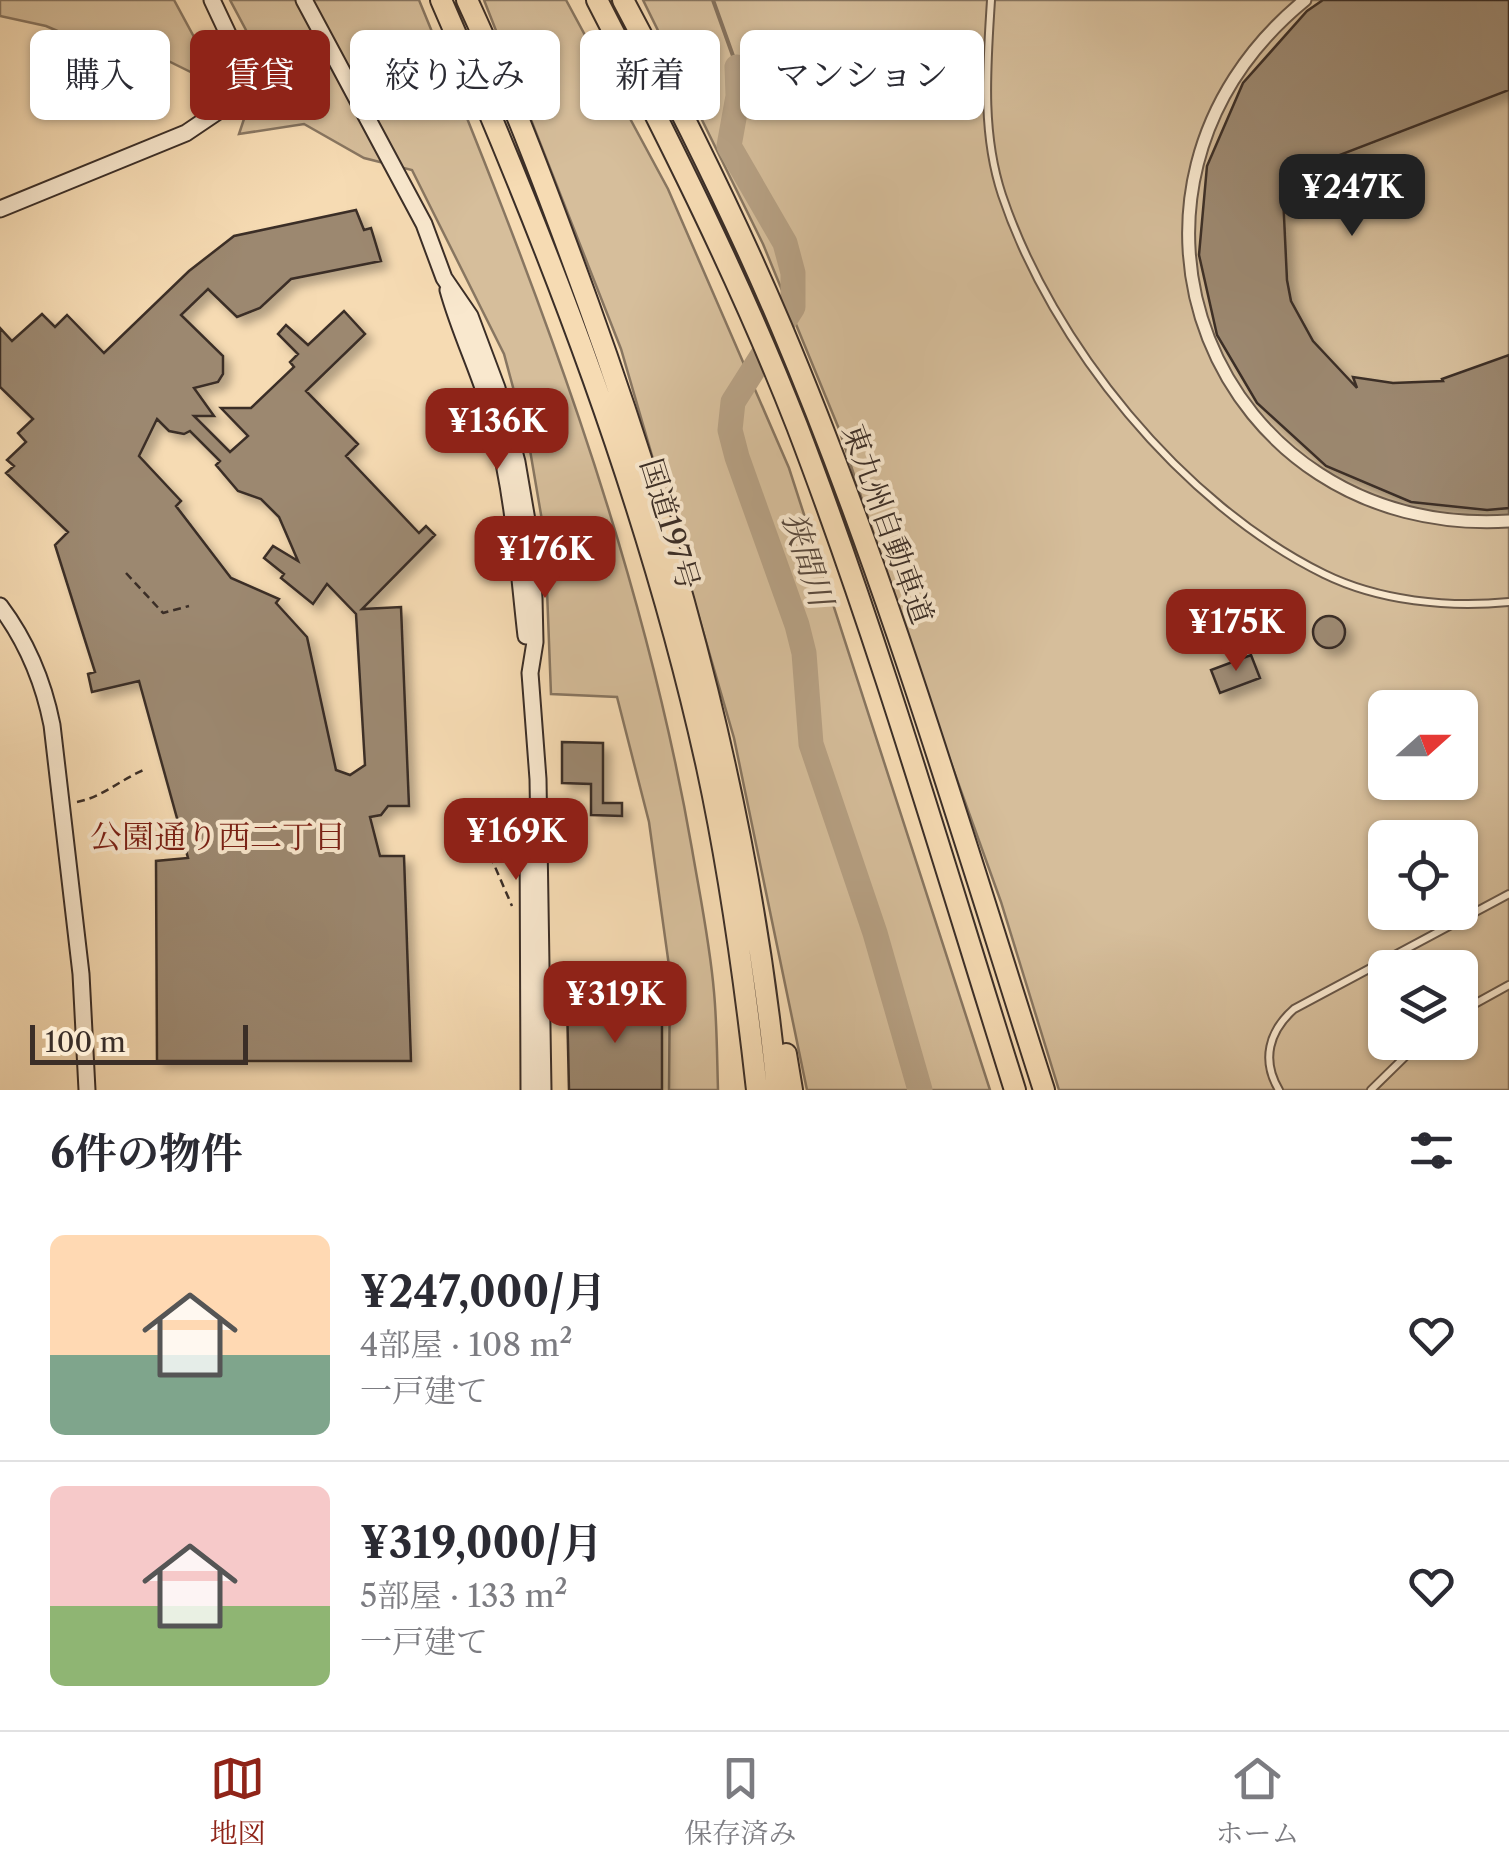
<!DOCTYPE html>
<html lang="ja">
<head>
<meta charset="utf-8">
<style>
  body { margin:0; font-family:"Libre Caslon Text","Noto Serif JP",serif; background:#f7f7f7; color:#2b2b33; height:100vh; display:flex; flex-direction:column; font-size:38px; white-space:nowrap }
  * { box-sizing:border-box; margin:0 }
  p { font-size:32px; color:#7c7c81 }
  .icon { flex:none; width:55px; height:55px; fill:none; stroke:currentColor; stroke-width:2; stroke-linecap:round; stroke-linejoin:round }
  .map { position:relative; height:1090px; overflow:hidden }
  .panel { display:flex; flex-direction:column; background:#fff; flex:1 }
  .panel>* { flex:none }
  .guide { position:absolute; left:30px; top:30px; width:1000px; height:90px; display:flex; gap:20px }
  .needle { width:65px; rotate:69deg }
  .tools { position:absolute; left:1368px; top:690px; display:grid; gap:20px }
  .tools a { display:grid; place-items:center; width:110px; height:110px; border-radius:15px; background:#fff; box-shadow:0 2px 8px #0004; font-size:50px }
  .scale { position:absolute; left:30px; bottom:25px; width:218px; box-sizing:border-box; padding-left:10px; border:5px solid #3b2e27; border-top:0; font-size:28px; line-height:35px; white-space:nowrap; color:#3b2e27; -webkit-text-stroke:8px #f9e8ce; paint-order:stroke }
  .price { position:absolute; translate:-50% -85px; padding:0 22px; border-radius:20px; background:#8f2418; color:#fff; font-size:32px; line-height:65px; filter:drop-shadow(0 2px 5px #0008) }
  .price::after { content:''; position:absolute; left:50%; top:60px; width:30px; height:22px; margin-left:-15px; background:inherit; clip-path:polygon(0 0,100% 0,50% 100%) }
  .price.on { background:#222; color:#fff }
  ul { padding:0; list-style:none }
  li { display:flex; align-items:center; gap:30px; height:250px; padding:0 50px }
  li+li { border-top:2px solid #e1e1e2 }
  li span { display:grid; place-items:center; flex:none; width:280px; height:200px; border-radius:15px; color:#555 }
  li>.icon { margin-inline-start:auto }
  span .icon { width:120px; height:120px; fill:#fffc; stroke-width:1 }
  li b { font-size:42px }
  h2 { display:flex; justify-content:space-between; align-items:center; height:120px; padding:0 50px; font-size:42px }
  .tag { padding:0 35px; border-radius:15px; background:#fff; box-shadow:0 2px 8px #0004; font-size:35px; line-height:90px }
  .tag.on { background:#8f2418; color:#fff }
  .menu { display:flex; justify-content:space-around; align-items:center; height:140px; border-top:2px solid #e1e1e2; background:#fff; font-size:28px; color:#7c7c81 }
  .menu a { display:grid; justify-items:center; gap:5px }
  .menu .on { color:#8f2418 }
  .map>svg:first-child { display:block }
  .green { fill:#d6be9b; stroke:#887661; stroke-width:2.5; fill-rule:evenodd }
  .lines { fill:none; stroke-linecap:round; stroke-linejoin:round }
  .stream { stroke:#85725e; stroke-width:4 }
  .river { stroke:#b6a083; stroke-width:25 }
  .building { fill:#9c8870; stroke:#3b2e27; stroke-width:2.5; fill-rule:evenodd; filter:url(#shadow) }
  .lane-casing { stroke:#6a594a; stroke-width:10 }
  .street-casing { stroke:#6a594a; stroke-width:15 }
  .secondary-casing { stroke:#3b2e27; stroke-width:19 }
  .highway-casing { stroke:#3b2e27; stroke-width:24 }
  .path { stroke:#3b2e27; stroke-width:2.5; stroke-dasharray:8 5; stroke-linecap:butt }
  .lane { stroke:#f9e8ce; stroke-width:6 }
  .street { stroke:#f9e8ce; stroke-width:11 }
  .secondary { stroke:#f9e8ce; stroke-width:15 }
  .highway { stroke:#f6dbb3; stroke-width:20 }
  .labels { text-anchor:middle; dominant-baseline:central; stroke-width:8; stroke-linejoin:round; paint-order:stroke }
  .street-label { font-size:30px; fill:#3b2e27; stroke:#f9e8ce }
  .water-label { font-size:32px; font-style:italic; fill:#5a4a3e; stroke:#f9e8ce }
  .neighbourhood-label { font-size:32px; fill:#7a1f14; stroke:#f9e8ce }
</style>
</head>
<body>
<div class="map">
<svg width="1509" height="1090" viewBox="0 0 1509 1090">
  <defs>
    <filter id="shadow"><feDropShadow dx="7" dy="7" stdDeviation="5" flood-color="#0004"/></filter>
  </defs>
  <rect width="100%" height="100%" fill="#f6dbb3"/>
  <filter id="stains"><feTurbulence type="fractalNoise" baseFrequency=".002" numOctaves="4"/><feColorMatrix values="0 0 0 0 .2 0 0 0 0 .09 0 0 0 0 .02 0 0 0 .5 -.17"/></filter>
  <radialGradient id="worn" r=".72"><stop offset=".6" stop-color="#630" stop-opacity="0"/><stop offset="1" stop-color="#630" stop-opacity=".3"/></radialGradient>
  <!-- green -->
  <path class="green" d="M0 0H174L221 87 154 54 97 48 46 26 0 16Z
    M230 0H419C532 275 641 555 692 849 700 896 710 944 714 992 717 1024 717 1057 718 1090H669L670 973 649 822 617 697 551 694 545 538 530 450 504 354 412 170 364 158 304 124 239 134 263 62Z
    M484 0H566L668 189 789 468 990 1090H807L734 738 621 349Z
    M643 0H1509V1090H1059L1001 902 919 674 839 429 763 244ZM1385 708H1460V782H1385ZM1385 838H1460V912H1385ZM1385 968H1460V1042H1385Z"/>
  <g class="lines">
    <!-- stream -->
    <path class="stream" d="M713 0 737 67"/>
    <!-- river -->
    <path class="river" d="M737 67 738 96 729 146 785 243 793 273V307L733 402 730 430 737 457 797 625 804 653 811 744 875 933 920 1090"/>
  </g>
  <!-- building -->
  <path class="building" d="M1323 0H1509V90L1324 161 1297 193 1290 212 1283 195 1287 280 1291 301 1313 341 1357 388 1353 377 1393 383 1443 381 1442 379 1509 355V508L1487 510 1411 502 1326 466 1257 403 1217 335 1199 255 1207 166 1243 83 1307 11Z
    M356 210 364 230 371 228 381 261 291 279 260 308 237 317 208 289 181 315 223 356V374L218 382 194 388 214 416H194L230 452 248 436 221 408H251L294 367 290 362 298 354 278 334 286 325 308 345 344 311 365 334 306 391 358 444 346 456 419 533 426 526 435 535 362 609 401 607 409 806H388L381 815 370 817 380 856H404L411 1061H157L156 861 188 858 139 681 92 692 88 674 95 672 55 545 68 532 6 473 14 466 7 460 26 442 18 433 33 419 0 387V328L12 341 42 314 55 327 67 315 104 353 189 271 234 236ZM157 419 169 431 184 434 190 431 220 461 216 465 238 491 261 499 279 517 298 561 273 546 264 558 284 574 281 578 313 604 327 584 356 614 365 765 350 775 336 770 307 637 276 603 279 599 231 578 176 506 181 501 139 456Z
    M1313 632a16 16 0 1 1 32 0a16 16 0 1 1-32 0Z
    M1251 655 1260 678 1220 693 1211 670Z
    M562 742 603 743V803H622V816L591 815V784L562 783Z
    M567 1002 662 1003V1090H569Z"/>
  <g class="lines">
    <defs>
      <path id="lane" d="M991 0C987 65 981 132 1002 195 1052 344 1182 504 1324 574 1379 601 1448 608 1509 602
        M1460 1012 1509 985
        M1279 1090C1261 1060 1269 1031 1294 1009L1509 894
        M1371 1090 1420 1042"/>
      <path id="street" d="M1305 0C1073 190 1212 539 1509 521"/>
      <path id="secondary" d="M304 0 424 224 444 278 470 316 497 388 517 462 529 532 534 598 535 642 530 673 538 779 543 1090
        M0 209 186 133 226 106 237 84 239 62 236 51 212 0
        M448 290C461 337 484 381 496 429 514 497 518 566 526 636
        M0 606C27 642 43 680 52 725L81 974 87 1090
        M528 824 529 1090"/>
      <path id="highway" d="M441 0C549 247 649 504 707 767 730 873 745 982 757 1090
        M467 0C513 99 551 201 588 303 680 558 751 819 777 1090
        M597 0C669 140 740 280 797 426 880 643 945 868 1015 1090
        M623 0C680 107 734 215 781 326 886 574 962 834 1044 1090
        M786 1054 792 1090"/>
    </defs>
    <!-- lane casing -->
    <use href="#lane" class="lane-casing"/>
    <!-- street casing -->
    <use href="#street" class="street-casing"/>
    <!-- secondary casing -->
    <use href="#secondary" class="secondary-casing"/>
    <!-- highway casing -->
    <use href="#highway" class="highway-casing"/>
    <!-- path -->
    <path class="path" d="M126 573 163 613 189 606
      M77 802C103 797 121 779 146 769
      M471 822 483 839 512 906"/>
    <!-- lane -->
    <use href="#lane" class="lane"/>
    <!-- street -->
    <use href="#street" class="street"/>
    <!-- secondary -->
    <use href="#secondary" class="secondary"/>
    <!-- highway -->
    <use href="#highway" class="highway"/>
  </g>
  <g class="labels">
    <!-- street labels -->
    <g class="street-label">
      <text transform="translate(670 524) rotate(73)">国道197号</text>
      <text transform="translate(888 524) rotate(70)">東九州自動車道</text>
    </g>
    <!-- water labels -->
    <g class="water-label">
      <text transform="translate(808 559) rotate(72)">狭間川</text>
    </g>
    <!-- neighbourhood labels -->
    <g class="neighbourhood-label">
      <text x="218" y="836">公園通り西二丁目</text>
    </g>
  </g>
  <rect width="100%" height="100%" filter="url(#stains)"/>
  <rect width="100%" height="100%" fill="url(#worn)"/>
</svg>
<div class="tools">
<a><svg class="needle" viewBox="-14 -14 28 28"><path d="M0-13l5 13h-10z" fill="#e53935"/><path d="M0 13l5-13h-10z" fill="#7c7c81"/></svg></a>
<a><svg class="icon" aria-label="locate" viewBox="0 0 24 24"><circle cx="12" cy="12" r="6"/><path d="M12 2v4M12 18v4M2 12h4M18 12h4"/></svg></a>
<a><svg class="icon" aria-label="layers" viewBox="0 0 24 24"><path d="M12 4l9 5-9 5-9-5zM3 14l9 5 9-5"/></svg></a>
</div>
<div class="scale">100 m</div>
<b class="price on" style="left:1352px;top:239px">¥247K</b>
<b class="price" style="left:497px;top:473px">¥136K</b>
<b class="price" style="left:545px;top:601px">¥176K</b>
<b class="price" style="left:1236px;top:674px">¥175K</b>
<b class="price" style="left:516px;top:883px">¥169K</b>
<b class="price" style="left:615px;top:1046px">¥319K</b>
<div class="guide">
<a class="tag">購入</a>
<a class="tag on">賃貸</a>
<a class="tag">絞り込み</a>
<a class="tag">新着</a>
<a class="tag">マンション</a>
</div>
</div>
<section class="panel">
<h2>6件の物件<svg class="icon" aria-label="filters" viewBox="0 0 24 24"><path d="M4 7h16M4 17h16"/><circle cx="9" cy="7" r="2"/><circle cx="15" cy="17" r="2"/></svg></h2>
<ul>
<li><span style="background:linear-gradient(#ffd9b3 60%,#7fa58c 0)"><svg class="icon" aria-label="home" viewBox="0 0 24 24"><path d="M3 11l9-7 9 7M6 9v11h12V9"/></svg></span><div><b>¥247,000/月</b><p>4部屋 · 108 m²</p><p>一戸建て</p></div><svg class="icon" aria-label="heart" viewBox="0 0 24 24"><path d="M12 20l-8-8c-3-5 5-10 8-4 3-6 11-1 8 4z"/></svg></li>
<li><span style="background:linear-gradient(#f6c9c9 60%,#8fb573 0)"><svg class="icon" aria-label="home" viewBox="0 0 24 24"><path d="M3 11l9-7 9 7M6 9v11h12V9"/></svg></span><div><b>¥319,000/月</b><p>5部屋 · 133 m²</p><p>一戸建て</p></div><svg class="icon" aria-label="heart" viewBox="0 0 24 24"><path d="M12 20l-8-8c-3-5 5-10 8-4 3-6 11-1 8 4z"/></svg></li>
</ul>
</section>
<nav class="menu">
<a class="on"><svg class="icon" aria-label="map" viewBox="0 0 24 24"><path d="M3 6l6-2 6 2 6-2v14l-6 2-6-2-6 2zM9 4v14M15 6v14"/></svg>地図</a>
<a><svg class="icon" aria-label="saved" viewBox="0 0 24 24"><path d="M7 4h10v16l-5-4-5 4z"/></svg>保存済み</a>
<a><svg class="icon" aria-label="home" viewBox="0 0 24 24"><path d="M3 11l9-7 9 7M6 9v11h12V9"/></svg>ホーム</a>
</nav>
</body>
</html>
